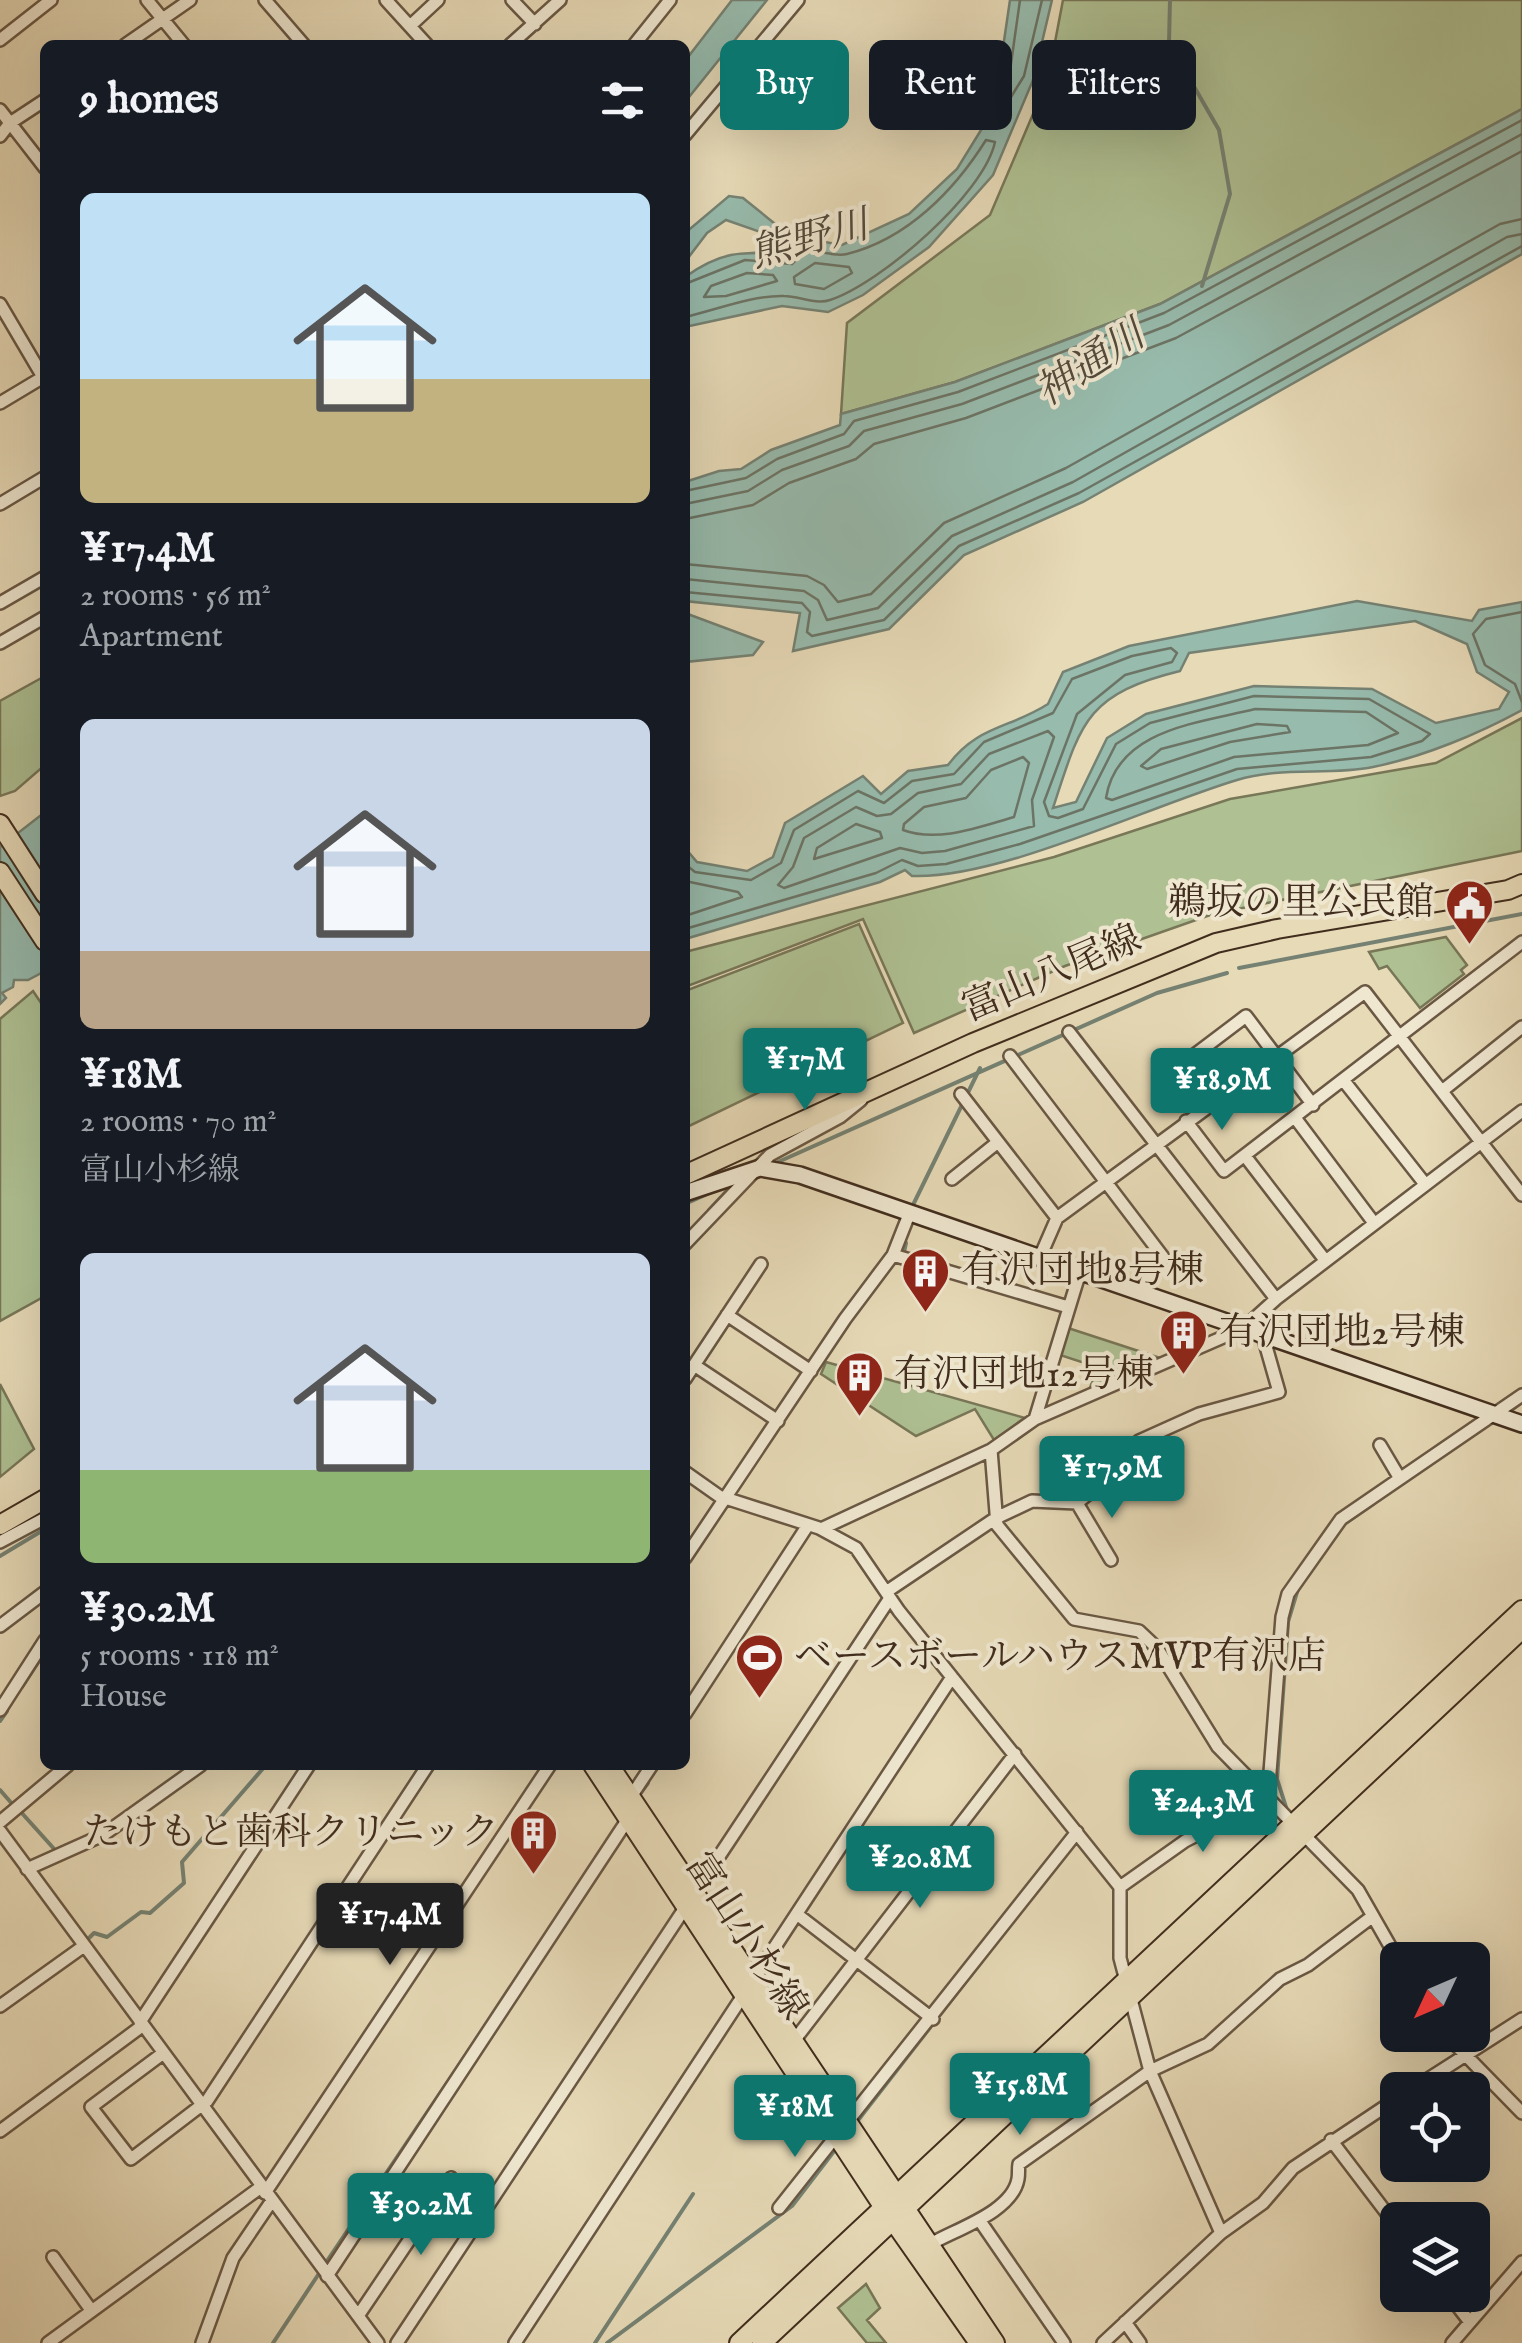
<!DOCTYPE html>
<html lang="en">
<head>
<meta charset="utf-8">
<style>
  body { margin:0; font-family:"IM FELL English","Noto Serif JP",serif; background:#20242c; color:#f1f3f6; height:100vh; display:flex; flex-direction:column; font-size:38px; white-space:nowrap }
  * { box-sizing:border-box; margin:0 }
  p { font-size:32px; color:#9ea1a6 }
  .icon { flex:none; width:55px; height:55px; fill:none; stroke:currentColor; stroke-width:2; stroke-linecap:round; stroke-linejoin:round }
  .map { position:relative; flex:1; overflow:hidden }
  .details { position:absolute; left:40px; top:40px; width:650px; height:1730px; display:flex; flex-direction:column; background:#171b24; border-radius:15px; box-shadow:0 10px 40px #0002 }
  .details>* { flex:none }
  .top-card { position:absolute; left:720px; top:40px; width:650px; height:90px; display:flex; gap:20px }
  .needle { width:65px; rotate:226deg }
  .tools { position:absolute; left:1380px; top:1942px; display:grid; gap:20px }
  .tools a { display:grid; place-items:center; width:110px; height:110px; border-radius:15px; background:#171b24; box-shadow:0 10px 40px #0002; font-size:50px }
  .price { position:absolute; translate:-50% -85px; padding:0 22px; border-radius:10px; background:#0f766e; color:#fff; font-size:32px; line-height:65px; filter:drop-shadow(0 2px 5px #0008) }
  .price::after { content:''; position:absolute; left:50%; top:60px; width:30px; height:22px; margin-left:-15px; background:inherit; clip-path:polygon(0 0,100% 0,50% 100%) }
  .price.on { background:#222; color:#fff }
  ul { padding:0; list-style:none }
  li { display:grid; align-content:center; gap:20px; height:530px; padding:0 40px }
  li span { display:grid; place-items:center; height:310px; border-radius:15px; color:#555 }
  li>.icon { margin-inline-start:auto }
  span .icon { width:180px; height:180px; fill:#fffc; stroke-width:1 }
  li b { font-size:42px }
  h2 { display:flex; justify-content:space-between; align-items:center; height:120px; padding:0 40px; font-size:42px }
  .chip { padding:0 35px; border-radius:15px; background:#171b24; box-shadow:0 10px 40px #0002; font-size:35px; line-height:90px }
  .chip.on { background:#0f766e; color:#fff }
  .map>svg:first-child { display:block }
  .green { fill:#afc193; stroke:#787758; stroke-width:2.5 }
  .water { fill:#97bbad; stroke:#758273; stroke-width:2.5; fill-rule:evenodd }
  .lines { fill:none; stroke-linecap:round; stroke-linejoin:round }
  .shore { stroke:#6c7465; stroke-width:2.5 }
  .stream { stroke:#758273; stroke-width:4 }
  .street-casing { stroke:#6a5844; stroke-width:16 }
  .secondary-casing { stroke:#412d1d; stroke-width:20 }
  .primary-casing { stroke:#412d1d; stroke-width:22 }
  .street { stroke:#efe7d0; stroke-width:11 }
  .secondary { stroke:#efe7d0; stroke-width:15 }
  .primary { stroke:#e7dab7; stroke-width:18 }
  .labels { text-anchor:middle; dominant-baseline:central; stroke-width:8; stroke-linejoin:round; paint-order:stroke }
  .poi-label { font-size:38px; fill:#412d1d; stroke:#efe7d0; text-anchor:start }
  .street-label { font-size:38px; fill:#412d1d; stroke:#efe7d0 }
  .water-label { font-size:40px; font-style:italic; fill:#52493a; stroke:#efe7d0 }
</style>
</head>
<body>
<div class="map">
<svg width="1522" height="2343" viewBox="0 0 1522 2343">
  <rect width="100%" height="100%" fill="#e7dab7"/>
  <filter id="stains"><feTurbulence type="fractalNoise" baseFrequency=".002" numOctaves="4"/><feColorMatrix values="0 0 0 0 .2 0 0 0 0 .09 0 0 0 0 .02 0 0 0 .5 -.17"/></filter>
  <radialGradient id="worn" r=".72"><stop offset=".6" stop-color="#630" stop-opacity="0"/><stop offset="1" stop-color="#630" stop-opacity=".3"/></radialGradient>
  <!-- green -->
  <path class="green" d="M1063 0H1522V109L1160 304 955 382 841 414 847 323 990 215 1048 79Z
    M45 676V765L15 791 0 796V701Z
    M1522 718V851L1213 914 1065 966 914 1033 863 919 685 987V952L1054 857 1230 799 1436 763Z
    M859 924 903 1023 685 1128V991Z
    M1446 937 1467 965 1461 970 1464 974 1420 1008 1387 966 1379 969 1369 952Z
    M33 991 45 1009V1296L0 1321V1019Z
    M1068 1328 1160 1358 1090 1388 1097 1367 1060 1355Z
    M826 1362 1025 1418 994 1440 975 1409 916 1436 821 1374Z
    M0 1384 34 1449 0 1477Z
    M866 2284 880 2308 867 2320 886 2343H867L838 2308Z"/>
  <!-- water -->
  <path class="water" d="M732 0H767L685 102V61Z
    M1010 0H1052L1033 80 993 175 929 247 863 295 828 312 782 306 685 327V277C727 247 747 253 794 254L786 241 726 220 707 233 685 262V233L729 196 743 198 790 236 842 245 909 214 957 169 994 109Z
    M1522 109V254L1083 502 964 555 889 629 793 651 800 613 685 601V482L719 471 741 469 771 450 840 425 841 414 955 382 1160 304Z
    M1357 601 1472 621 1479 610 1522 602V710C1478 734 1423 757 1373 767 1329 776 1281 766 1237 780 1147 807 1000 879 912 876L905 870 880 882 685 939V848L697 862 747 871 773 857 785 823 863 776 881 794 908 771 948 765C978 725 1009 729 1048 704L1063 672 1129 646ZM1415 621 1467 644 1477 672 1509 692 1499 709 1436 723 1372 689 1254 686 1146 714 1107 738 1076 802 1053 808C1081 722 1086 694 1180 671L1189 653Z
    M685 613 763 642 753 655 685 662Z
    M45 812V971L28 980H14L13 987 2 993 6 998 0 1004V847Z"/>
  <g class="lines">
    <!-- shore -->
    <path class="shore" d="M1020 0 1007 92 1011 97 1024 76 1042 0
      M815 263 849 267 852 273 824 289 795 284 794 277Z
      M747 273 773 275 777 281 726 296 704 297 711 286Z
      M685 284 745 260 792 264 807 249C819 251 835 257 847 254 907 239 954 191 986 140L995 142C984 194 881 283 830 300 816 305 799 296 784 296 753 295 716 310 685 317
      M685 491 746 478 777 459 844 434 854 421 958 392 1164 313 1522 120
      M685 504 748 491 782 470 849 446 864 431 962 404 1169 325 1522 134
      M685 519 753 505 789 483 856 459 874 444 966 418 1176 338 1522 151
      M685 564 807 576 824 585 838 602 871 594 944 523 1066 468 1500 224 1522 219
      M685 579 804 591 818 600 827 620 878 608 952 536 1073 482 1507 237 1522 234
      M685 592 802 603 810 612 807 632 812 636 884 620 959 546 1079 493 1522 246
      M1522 612 1486 619 1473 634 1485 665 1515 684 1522 702
      M1255 709 1366 712 1398 733 1368 745 1234 757 1112 800 1106 798C1117 729 1199 723 1255 709Z
      M1257 724 1287 726 1290 732 1230 742 1147 769 1141 766 1161 749Z
      M1048 731 1054 737 1032 800 1034 826 945 851 922 853 900 848 784 888 778 885 793 867 804 838 856 807 877 816 891 814 918 793 961 784 989 754Z
      M1023 757 1029 763 1014 817C979 827 938 843 903 830L904 824 924 807 966 798 991 770Z
      M856 824 880 832 882 838 814 859 817 848Z
      M685 864 695 872 751 880 781 863 794 830 858 791 884 803 912 781 954 774 984 742 1053 713 1072 679 1132 656 1171 648 1177 653 1172 662 1125 675 1077 714 1044 802 1049 816 1058 818 1083 809 1116 744 1150 723 1254 696 1369 699 1430 734 1422 741 1371 757 1237 769 1020 844 946 864 918 866 902 860 876 873 685 929
      M685 881 738 892 742 897 685 916"/>
    <!-- stream -->
    <path class="stream" d="M1170 0 1169 43 1219 130 1230 194 1202 286
      M1239 968 1522 914
      M778 1162 1157 993 1227 973
      M685 1204 714 1191
      M912 1207 980 1068
      M709 1210 733 1184
      M904 1252 906 1243
      M1513 1409 1522 1402
      M1340 1527 1373 1504
      M0 1556 45 1529
      M22 1687 45 1652
      M0 1721 7 1711
      M0 1790 14 1806
      M640 1794 648 1783
      M1287 1810 1277 1779 1288 1622 1298 1589
      M20 1811 56 1851
      M87 1940 94 1933 107 1937 141 1912 150 1913 184 1883 182 1862 266 1765
      M859 2119 981 1962
      M325 2264 490 2019
      M273 2343 320 2272
      M595 2343 693 2194
      M607 2343 792 2206 835 2150"/>
    <defs>
      <path id="street" d="M147 0 184 45
        M265 0 304 45
        M386 0 427 45
        M512 0 535 24
        M410 26 438 0
        M0 40 51 0
        M125 45 190 0
        M510 45 560 0
        M634 45 670 0
        M0 110 45 168
        M685 135 798 0
        M0 136 10 123 45 100
        M0 304 43 377
        M0 403 45 376
        M0 504 45 477
        M0 603 45 577
        M0 643 45 617
        M1069 1032 1276 1299
        M1010 1056 1163 1257 1151 1267 1142 1293
        M1344 1081 1425 1184
        M1442 1091 1522 1027
        M961 1094 1057 1218
        M1208 1104 1180 1066 1246 1016 1313 1105
        M1296 1119 1374 1223
        M1186 1121 1224 1171 1522 942
        M1245 1156 1325 1260
        M952 1179 998 1142
        M685 1244 770 1155 840 1117 861 1100
        M893 1255 1068 1307
        M1040 1257 1057 1218 1365 992 1522 1195
        M727 1315 811 1371
        M694 1365 778 1421
        M685 1379 761 1264
        M1035 1419 1080 1272
        M1380 1445 1399 1477
        M991 1450 997 1525 1074 1619 1139 1631 1157 1648 1218 1747 1268 1798 1185 1841 1120 1887
        M685 1472 719 1496 819 1528 856 1548 899 1611 1120 1887V1958L1150 2071 1221 2233
        M1077 1503 1111 1560
        M821 1529 991 1450 1035 1419 1244 1328 1276 1299 1522 1111
        M0 1542 45 1518
        M685 1558 845 1319 893 1255 910 1212
        M886 1592 996 1518 1032 1501 1077 1503 1114 1473 1139 1441 1199 1414 1279 1392 1263 1336
        M0 1626 45 1592
        M0 1710 45 1640
        M685 1714 808 1525
        M630 1798 652 1765
        M0 1822 68 1765
        M0 1831 378 2343
        M27 1869 103 1835 201 1765
        M798 1915 933 2019
        M1398 1960 1358 1890 1268 1798 1282 1617 1288 1594 1341 1519 1522 1395
        M0 2006 84 1946
        M140 2022 309 1765
        M1446 2035 1522 2113
        M793 2042 1015 1754
        M162 2054 91 2107 131 2159 207 2101 428 1765
        M1411 2090 1522 2019
        M0 2131 142 2026
        M1331 2140 1398 2228
        M265 2193 550 1765
        M779 2208 1077 1832
        M980 2221 1064 2343
        M929 2245C953 2230 1012 2213 1018 2179 1019 2174 1018 2169 1019 2164L1150 2071 1208 2044 1280 1979 1308 1965 1373 1916
        M53 2257 91 2310
        M327 2276 628 1819
        M1449 2295 1469 2321
        M358 2316 451 2178
        M1125 2322 1140 2343
        M48 2343 261 2187
        M202 2343 233 2258 271 2202
        M397 2343 890 1598
        M515 2343 952 1677
        M1103 2343 1221 2233 1263 2203 1293 2168 1398 2098
        M1452 2343 1522 2262"/>
      <path id="secondary" d="M685 1193 760 1168 800 1175 1522 1424"/>
      <path id="primary" d="M0 824 45 894
        M0 872 45 941
        M685 1175 973 1043 1216 943 1277 929 1508 890 1522 884
        M0 1525 45 1499
        M593 1765 883 2206 979 2343
        M609 1765 995 2343
        M739 2343 1522 1610
        M762 2343 1522 1629"/>
    </defs>
    <!-- street casing -->
    <use href="#street" class="street-casing"/>
    <!-- secondary casing -->
    <use href="#secondary" class="secondary-casing"/>
    <!-- primary casing -->
    <use href="#primary" class="primary-casing"/>
    <!-- street -->
    <use href="#street" class="street"/>
    <!-- secondary -->
    <use href="#secondary" class="secondary"/>
    <!-- primary -->
    <use href="#primary" class="primary"/>
  </g>
  <!-- icons -->
  <defs>
    <symbol id="civic-pin" viewBox="-11 -11 22 30"><path d="M0 17L-7.5 6A9.5 9.5 0 1 1 7.5 6Z" fill="#8f2418" stroke="#efe7d0"/><path d="M-.6-6.5H3V-4.5H.6V-3L4-1V1h2V6H-6V1h2V-1L-.6-3ZM-1.2 2.5V6h2.4V2.5Z" fill="#fff"/></symbol>
    <symbol id="building-pin" viewBox="-11 -11 22 30"><path d="M0 17L-7.5 6A9.5 9.5 0 1 1 7.5 6Z" fill="#8f2418" stroke="#efe7d0"/><path d="M-4-6H4V6H1V3H-1V6H-4ZM-2.5-4.3h1.7v1.8h-1.7ZM.8-4.3h1.7v1.8H.8ZM-2.5-1h1.7V.8h-1.7ZM.8-1h1.7V.8H.8Z" fill="#fff"/></symbol>
    <symbol id="stadium-pin" viewBox="-11 -11 22 30"><path d="M0 17L-7.5 6A9.5 9.5 0 1 1 7.5 6Z" fill="#8f2418" stroke="#efe7d0"/><path d="M0-5a6.5 5 0 1 0 0 10a6.5 5 0 1 0 0-10ZM-3.5-1.8h7v3.6h-7Z" fill="#fff"/></symbol>
  </defs>
  <g fill-rule="evenodd">
    <use href="#civic-pin" x="1442" y="876" width="55" height="75"/>
    <use href="#building-pin" x="898" y="1244" width="55" height="75"/>
    <use href="#building-pin" x="1156" y="1306" width="55" height="75"/>
    <use href="#building-pin" x="832" y="1348" width="55" height="75"/>
    <use href="#stadium-pin" x="732" y="1630" width="55" height="75"/>
    <use href="#building-pin" x="506" y="1806" width="55" height="75"/>
  </g>
  <g class="labels">
    <!-- poi labels -->
    <g class="poi-label">
      <text x="1434" y="904" text-anchor="end">鵜坂の里公民館</text>
      <text x="961" y="1272">有沢団地8号棟</text>
      <text x="1219" y="1334">有沢団地2号棟</text>
      <text x="894" y="1376">有沢団地12号棟</text>
      <text x="794" y="1658">ベースボールハウスMVP有沢店</text>
      <text x="499" y="1834" text-anchor="end">たけもと歯科クリニック</text>
    </g>
    <!-- street labels -->
    <g class="street-label">
      <text transform="translate(1052 975) rotate(-23)">富山八尾線</text>
      <text transform="translate(745 1937) rotate(57)">富山小杉線</text>
    </g>
    <!-- water labels -->
    <g class="water-label">
      <text transform="translate(810 241) rotate(-15)">熊野川</text>
      <text transform="translate(1091 365) rotate(-33)">神通川</text>
    </g>
  </g>
  <rect width="100%" height="100%" filter="url(#stains)"/>
  <rect width="100%" height="100%" fill="url(#worn)"/>
</svg>
<div class="tools">
<a><svg class="needle" viewBox="-14 -14 28 28"><path d="M0-13l5 13h-10z" fill="#e53935"/><path d="M0 13l5-13h-10z" fill="#9ea1a6"/></svg></a>
<a><svg class="icon" aria-label="locate" viewBox="0 0 24 24"><circle cx="12" cy="12" r="6"/><path d="M12 2v4M12 18v4M2 12h4M18 12h4"/></svg></a>
<a><svg class="icon" aria-label="layers" viewBox="0 0 24 24"><path d="M12 4l9 5-9 5-9-5zM3 14l9 5 9-5"/></svg></a>
</div>
<b class="price" style="left:805px;top:1113px">¥17M</b>
<b class="price" style="left:1222px;top:1133px">¥18.9M</b>
<b class="price" style="left:1112px;top:1521px">¥17.9M</b>
<b class="price" style="left:1203px;top:1855px">¥24.3M</b>
<b class="price" style="left:920px;top:1911px">¥20.8M</b>
<b class="price on" style="left:390px;top:1968px">¥17.4M</b>
<b class="price" style="left:1020px;top:2138px">¥15.8M</b>
<b class="price" style="left:795px;top:2160px">¥18M</b>
<b class="price" style="left:421px;top:2258px">¥30.2M</b>
<div class="top-card">
<a class="chip on">Buy</a>
<a class="chip">Rent</a>
<a class="chip">Filters</a>
</div>
<section class="details">
<h2>9 homes<svg class="icon" aria-label="filters" viewBox="0 0 24 24"><path d="M4 7h16M4 17h16"/><circle cx="9" cy="7" r="2"/><circle cx="15" cy="17" r="2"/></svg></h2>
<ul>
<li><span style="background:linear-gradient(#bfe0f5 60%,#c2b280 0)"><svg class="icon" aria-label="home" viewBox="0 0 24 24"><path d="M3 11l9-7 9 7M6 9v11h12V9"/></svg></span><div><b>¥17.4M</b><p>2 rooms · 56 m²</p><p>Apartment</p></div></li>
<li><span style="background:linear-gradient(#c9d6e8 75%,#b9a48a 0)"><svg class="icon" aria-label="home" viewBox="0 0 24 24"><path d="M3 11l9-7 9 7M6 9v11h12V9"/></svg></span><div><b>¥18M</b><p>2 rooms · 70 m²</p><p>富山小杉線</p></div></li>
<li><span style="background:linear-gradient(#c9d6e8 70%,#8fb573 0)"><svg class="icon" aria-label="home" viewBox="0 0 24 24"><path d="M3 11l9-7 9 7M6 9v11h12V9"/></svg></span><div><b>¥30.2M</b><p>5 rooms · 118 m²</p><p>House</p></div></li>
</ul>
</section>
</div>
</body>
</html>
